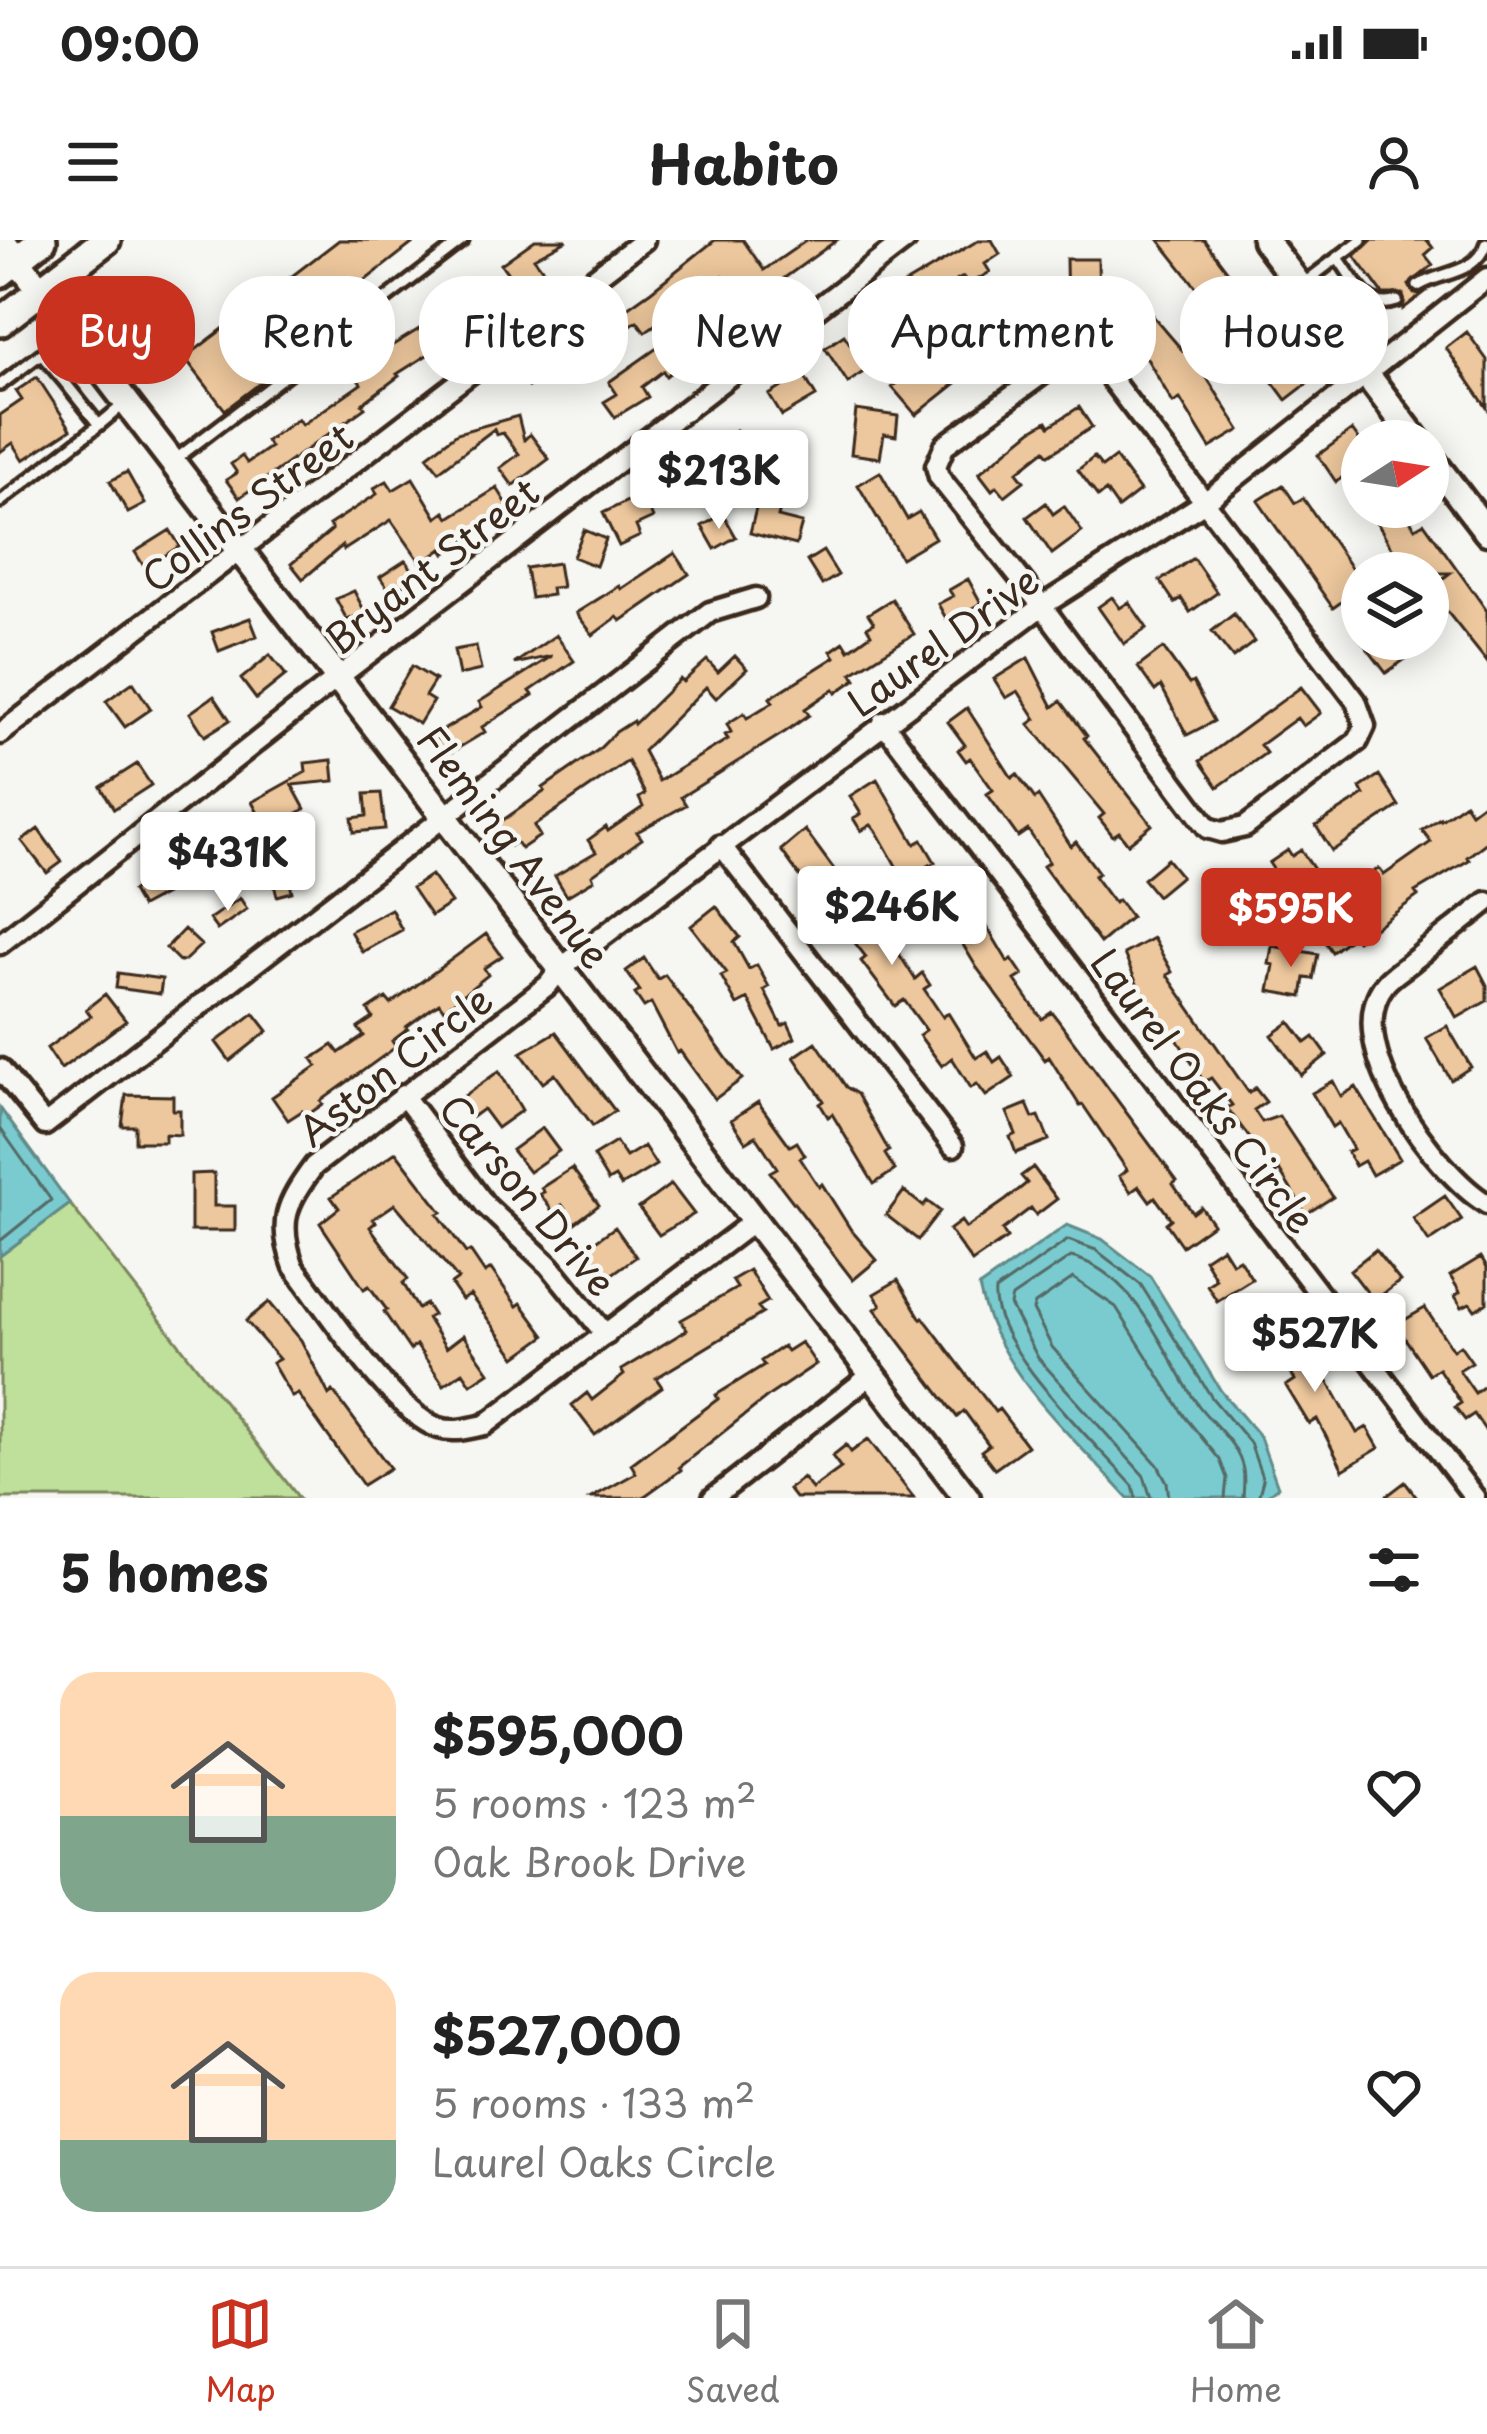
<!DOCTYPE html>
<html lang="en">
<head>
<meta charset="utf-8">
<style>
  body { margin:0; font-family:"Playpen Sans",sans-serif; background:#f6f6f6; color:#222; height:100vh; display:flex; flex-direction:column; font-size:45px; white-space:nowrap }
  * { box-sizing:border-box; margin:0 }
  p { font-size:39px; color:#767676 }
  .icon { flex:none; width:66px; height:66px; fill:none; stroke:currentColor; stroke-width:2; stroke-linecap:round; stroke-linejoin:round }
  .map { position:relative; height:1258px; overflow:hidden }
  .panel { display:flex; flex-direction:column; background:#fff; flex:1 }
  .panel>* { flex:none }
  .guide { position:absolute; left:36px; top:36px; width:1416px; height:108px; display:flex; gap:24px }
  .needle { width:78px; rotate:78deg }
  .controls { position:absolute; left:1341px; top:180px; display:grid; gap:24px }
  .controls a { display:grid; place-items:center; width:108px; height:108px; border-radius:50%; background:#fff; box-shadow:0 6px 30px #0003; font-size:60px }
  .price { position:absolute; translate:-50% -102px; padding:0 27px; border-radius:12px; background:#fff; color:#222; font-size:39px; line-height:78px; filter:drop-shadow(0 3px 6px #0008) }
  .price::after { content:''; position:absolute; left:50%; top:72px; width:36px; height:27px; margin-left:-18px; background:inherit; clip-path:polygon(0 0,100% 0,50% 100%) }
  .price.active { background:#c8321e; color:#fff }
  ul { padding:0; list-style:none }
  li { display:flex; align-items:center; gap:36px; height:300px; padding:0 60px }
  li span { display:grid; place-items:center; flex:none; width:336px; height:240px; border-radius:36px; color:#555 }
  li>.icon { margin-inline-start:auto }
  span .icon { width:144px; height:144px; fill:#fffc; stroke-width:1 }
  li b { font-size:51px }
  h2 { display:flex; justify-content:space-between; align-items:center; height:144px; padding:0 60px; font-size:51px }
  .tag { padding:0 42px; border-radius:48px; background:#fff; box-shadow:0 6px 30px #0003; font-size:42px; line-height:108px }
  .tag.active { background:#c8321e; color:#fff }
  .status { display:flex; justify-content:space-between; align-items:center; height:84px; padding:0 60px; background:#fff; direction:ltr }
  .status svg { height:33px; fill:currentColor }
  header { display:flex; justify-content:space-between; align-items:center; height:156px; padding:0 60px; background:#fff; font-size:54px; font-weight:700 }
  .tabs { display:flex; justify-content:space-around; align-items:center; height:168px; border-top:3px solid #e0e0e0; background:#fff; font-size:33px; color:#767676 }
  .tabs a { display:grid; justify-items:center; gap:6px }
  .tabs .active { color:#c8321e }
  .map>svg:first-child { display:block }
  .green { fill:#bee09a; stroke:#7c855c; stroke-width:3 }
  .water { fill:#7acbd0; stroke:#618b89; stroke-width:3 }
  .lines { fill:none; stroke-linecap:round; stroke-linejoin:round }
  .shore { stroke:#546a65; stroke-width:3 }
  .building { fill:#edc79d; stroke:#3b2a1e; stroke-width:3 }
  .lane-casing { stroke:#3b2a1e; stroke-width:18 }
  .street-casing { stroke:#3b2a1e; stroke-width:27 }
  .secondary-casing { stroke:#3b2a1e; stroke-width:33 }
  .primary-casing { stroke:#3b2a1e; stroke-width:36 }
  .lane { stroke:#f6f6f2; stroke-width:9 }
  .street { stroke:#f6f6f2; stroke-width:18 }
  .secondary { stroke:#f6f6f2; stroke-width:24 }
  .primary { stroke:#f6f6f2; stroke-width:27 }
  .labels { text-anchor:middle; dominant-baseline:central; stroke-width:9; stroke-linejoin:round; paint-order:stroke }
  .street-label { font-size:39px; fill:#3b2a1e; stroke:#f6f6f2 }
</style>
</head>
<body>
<div class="status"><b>09:00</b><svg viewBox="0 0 49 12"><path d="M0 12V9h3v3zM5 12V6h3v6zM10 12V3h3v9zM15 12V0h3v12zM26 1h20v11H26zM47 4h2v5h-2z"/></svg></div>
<header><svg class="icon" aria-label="menu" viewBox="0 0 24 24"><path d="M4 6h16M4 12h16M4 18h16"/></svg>Habito<svg class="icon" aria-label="person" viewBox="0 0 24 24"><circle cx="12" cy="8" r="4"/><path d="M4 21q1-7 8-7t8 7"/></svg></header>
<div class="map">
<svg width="1487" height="1258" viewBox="0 0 1487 1258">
  <rect width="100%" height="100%" fill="#f6f6f2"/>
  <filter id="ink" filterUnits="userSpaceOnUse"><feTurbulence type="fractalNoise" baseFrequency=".00833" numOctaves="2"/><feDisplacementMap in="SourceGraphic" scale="24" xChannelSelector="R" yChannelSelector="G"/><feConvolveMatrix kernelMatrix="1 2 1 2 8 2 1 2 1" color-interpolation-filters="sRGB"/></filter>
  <g filter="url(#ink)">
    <!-- green -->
    <path class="green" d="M70 964 299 1258H0V1016Z"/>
    <!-- water -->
    <path class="water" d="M0 868 70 964 0 1016Z
      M1067 985 1102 999 1150 1036 1221 1151 1260 1197 1278 1247 1264 1258H1128C1071 1194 997 1133 979 1047Z"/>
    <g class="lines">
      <!-- shore -->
      <path class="shore" d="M0 888 51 960 0 1001
        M1136 1258 1133 1246C1097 1205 989 1104 995 1051L1068 1000 1096 1010 1141 1045 1212 1158 1250 1203 1263 1240 1258 1258
        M1151 1258 1144 1236 1038 1118 1010 1065 1012 1057 1071 1017C1135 1032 1163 1112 1196 1162 1208 1180 1228 1194 1237 1213 1246 1230 1244 1241 1243 1258
        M1169 1258 1167 1242 1158 1225 1052 1107 1033 1070 1035 1064 1073 1038 1116 1067 1185 1177 1220 1220 1227 1238 1225 1258"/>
    </g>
    <!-- building -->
    <path class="building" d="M339 0H417L253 128 263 141 225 170 185 118Z
      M535 0H567L534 18 544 31 531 40 526 34 514 42 501 24Z
      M715 0H743L764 30 807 0H837L765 52 769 59 737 78 728 63 736 58 723 36 645 92 637 81 605 102 609 108 570 129 567 123 528 147 521 135 560 112 558 107 608 81 604 75 623 62 627 68 651 51Z
      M979 0H992L1000 14 985 24 990 32 968 45 963 37 939 51 944 59 907 80 933 118 987 77 984 73 1000 61 996 55 1016 41 1042 75 916 175 892 147 913 130 899 106 848 143 825 108 844 95 857 114 880 99 871 87 882 80 875 69 905 48 903 45Z
      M1159 0H1204L1242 50 1278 108 1285 103 1312 140 1286 160 1244 103 1239 106 1231 93 1235 90 1220 67 1215 71Z
      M1372 0H1427L1433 8 1425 15 1433 25 1409 45 1414 54 1424 53 1403 69V54H1383L1355 16Z
      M1066 19H1098L1099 68 1067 69Z
      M478 45 493 66 469 84 454 63Z
      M1141 62 1183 111 1188 108 1240 190 1210 208 1180 159 1173 163 1147 119 1116 85Z
      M429 83 443 105 397 134 399 136 362 164 365 168 239 258 226 240 237 233 231 224 242 216 247 223 270 207 266 201 298 179 302 185 361 144 356 137 384 116 375 108 384 98 393 105Z
      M1467 92 1487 120V168L1446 108Z
      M664 103 680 125 666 136 663 131 642 147 648 157 615 177 604 162 617 154 609 142Z
      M803 134 816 156 782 176 769 155Z
      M37 137 71 189 24 220 13 203 0 212V175L22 160 16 151Z
      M1079 167 1092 187 1049 215 1045 210 1017 232 1024 241 1005 256 997 246 992 250 979 233 1032 190 1047 181 1050 186Z
      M856 170 898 176 896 196 884 194 880 218 851 214Z
      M518 176 524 200 530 194 549 219 513 246 500 228 519 214 503 193 496 195 494 189 439 231 427 216 457 193Z
      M736 190 745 205 740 208 746 220 734 227 718 200Z
      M1352 190 1362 204V239L1353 246 1346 235 1336 242 1318 215Z
      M1094 217 1102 227 1115 217 1140 251 1118 268 1106 251 1098 257 1078 230Z
      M696 222 710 240 680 263 666 245Z
      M127 232 145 264 128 273 110 241Z
      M880 232 907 279 919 272 935 298 901 318 858 245Z
      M413 238 437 278 445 272 449 278 497 248 509 267 462 297 465 300 445 314 442 309 422 324 391 280 344 310 342 306 303 339 291 324 332 290 329 285 377 254 374 248 387 241 393 250Z
      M1283 245 1295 263 1303 258 1362 344V387L1344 360 1333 368 1258 261Z
      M760 252 783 259 778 277 802 283 796 305 750 293Z
      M642 254 653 278 636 286 640 296 619 306 603 273Z
      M1046 263 1053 274 1064 266 1082 292 1052 314 1027 277Z
      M1368 267H1402L1415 288 1424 283 1487 371V422L1429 349 1450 333H1418L1412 324 1404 329Z
      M723 274 736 297 715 309 702 286Z
      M170 290 180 306 145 328 135 312Z
      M584 290 606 299 596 326 573 317Z
      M823 311 838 335 822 345 807 321Z
      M675 313 689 334 621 381 617 377 593 395 576 373 619 346 621 349Z
      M1193 318 1217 353 1190 372 1181 358 1175 363 1160 341Z
      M406 320 416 336 391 353 380 337Z
      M558 323 562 347 551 348 552 355 531 358 526 328Z
      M968 339 981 363 948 382 938 364 953 356 949 350Z
      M354 351 365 372 347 380 336 359Z
      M1112 357 1120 368 1129 362 1147 388 1124 404 1098 367Z
      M892 359 914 394 852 433 856 439 836 453 834 449 805 469 809 475 785 492 681 557 686 565 637 592 642 599 592 635 594 640 567 656 555 636 596 612 588 600 606 587 608 591 643 567 639 558 645 554 628 521 534 586 540 596 521 609 516 602 510 606 496 585 545 551 543 548 598 510 616 492 633 481 634 484 680 439 683 442 707 420 718 432 735 416 747 429 716 458 706 447 643 511 659 541 728 499 725 495 731 492 727 484 744 473 747 478 773 462 770 458 835 417 831 411 844 402 849 410 871 394 867 387 874 383 868 374Z
      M1234 374 1254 402 1233 418 1212 391Z
      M250 378 257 396 219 411 212 392Z
      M556 395 574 421 530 451 533 455 482 487 485 492 445 516 433 496 482 467 479 462 552 416 514 424Z
      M1360 399H1399L1411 415 1386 433Z
      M476 406 481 430 459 435 454 410Z
      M1163 408 1189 444 1193 442 1214 481 1187 495 1161 446 1155 451 1138 427Z
      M270 415 286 435 256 459 241 439Z
      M1028 418 1053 467 1061 461 1087 496 1084 498 1152 585 1128 604 1119 592 1113 596 1099 578 1104 574 1029 484 1036 479 1018 451 1006 458 994 439Z
      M412 426 435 440 425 456 433 461 419 484 388 466Z
      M133 442 151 469 125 487 106 461Z
      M1301 447 1321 473 1303 486 1297 478 1260 505 1266 513 1218 547 1200 521Z
      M214 456 230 480 205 496 190 473Z
      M967 468 1012 538 1017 534 1035 559 1038 556 1071 606 1076 602 1099 633 1094 636 1114 663 1118 660 1131 677 1100 703 1043 626 1049 622 1028 590 1018 597 987 554 993 550 970 518 966 521 958 510 965 505 948 482Z
      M332 520 334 541 292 545 305 569 267 590 252 562 306 532 305 523Z
      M137 524 151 545 114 569 101 547Z
      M1379 535 1399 566 1332 611 1316 586 1364 555 1360 548Z
      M877 539 915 604 922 600 935 622 904 640 877 592 871 585 861 591 853 578 861 574 850 556Z
      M381 553 385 589 354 592 352 578 367 576 365 554Z
      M1487 560V602L1467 617 1469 620 1415 652 1418 656 1357 701 1353 696 1332 712 1316 689 1336 674 1329 664 1379 628 1384 635 1431 602 1422 590 1440 578 1441 580 1465 563 1471 572Z
      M38 589 62 622 47 633 22 601Z
      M805 590 864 670 858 674 882 704 889 698 915 739 922 733 930 745 924 749 943 777 948 773 976 818 987 811 994 822 1001 817 1014 837 986 856 977 844 971 848 952 818 942 826 919 795 926 790 904 760 895 766 861 721 866 717 842 686 838 689 781 610Z
      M1288 610 1292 616 1301 610 1315 631 1287 650 1269 623Z
      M1167 619 1181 636 1157 656 1143 639Z
      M288 633 292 652 277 656 272 637Z
      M431 635 451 663 431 676 412 648Z
      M1243 637 1255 664 1210 680 1200 655Z
      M157 638 165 654 141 667 132 651Z
      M943 639 952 651 957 647 980 675 1008 722 1012 719 1023 735 1015 740 1042 779 1052 772 1177 941 1173 944 1193 973 1201 967 1213 984 1182 1006 1166 983 1171 979 1155 957 1150 961 1139 946 1131 952 1119 936 1127 930 1083 865 1080 866 1049 817 1045 820 977 728 948 680 941 685 920 657Z
      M240 658 247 669 217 690 209 679Z
      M716 666 740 697 734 702 749 729 757 725 769 747 764 750 782 786 788 783 795 798 774 809 748 759 737 765 721 736 727 733 691 686Z
      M391 669 402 690 362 712 350 691Z
      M184 689 201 705 184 721H179L166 708Z
      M486 694 502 716 484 728 488 735 444 770 439 763 406 787 408 789 392 801 396 807 321 861 323 864 306 876 302 871 288 880 272 857 317 826 312 819 333 805 339 813 364 796 358 788 373 778 368 770 386 758 391 764Z
      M1153 698 1172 732 1167 735 1249 853 1255 848 1266 862 1254 870 1262 882 1279 876 1333 957 1306 974 1279 930 1276 933 1227 868 1232 865 1211 838 1204 842 1175 796 1172 798 1141 753 1124 714Z
      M1272 706 1318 714 1313 739 1305 738 1302 757 1269 751 1274 725 1269 724Z
      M644 718 658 739 665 735 742 839 715 859 680 811 677 813 651 763 644 767 635 754 640 751 626 731Z
      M1477 726 1487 745V761L1457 778 1440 748Z
      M118 733 162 739 160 754 116 748Z
      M105 754 126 781 61 829 47 808 91 776 86 769Z
      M254 773 268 791 230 821 216 802Z
      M1290 782 1306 803 1314 797 1327 815 1301 835 1272 795Z
      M1447 786 1471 827 1451 840 1426 798Z
      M556 792 615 871 593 886 555 834 543 843 521 813Z
      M816 802 846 847 857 854 889 911 885 914 895 930 874 944 832 874 828 877 820 864 824 861 794 817Z
      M499 831 522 870 497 888 483 869 472 877 460 859Z
      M1333 841 1341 856 1356 847 1400 919 1372 935 1364 921 1355 926 1347 912 1353 909 1338 883 1332 887 1312 853Z
      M126 855 173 856V870H180V895L165 894V902H135V886H122Z
      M758 862 790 906 797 902 805 915 800 918 819 947 822 944 851 990 877 1020 853 1040 770 932 777 928 756 896 746 902 731 880Z
      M1027 864 1033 878 1039 876 1049 900 1016 913 1010 897 1016 894 1007 872Z
      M542 888 559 911 529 932 512 910Z
      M616 902 626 917 644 906 656 925 621 946 615 937 608 941 593 916Z
      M396 912 442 972 438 974 466 1013 470 1011 485 1033 491 1029 517 1066 521 1063 545 1096 516 1117 470 1055 462 1060 451 1044 458 1039 395 964 373 979 376 982 370 987 408 1039 403 1043 418 1069 426 1064 433 1075 427 1078 446 1108 463 1095 489 1132 471 1144 463 1132 444 1145 416 1105 410 1110 384 1072 387 1070 369 1046 364 1049 320 983 339 968 331 957Z
      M1033 927 1057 959 1036 975 1031 968 1002 990 1007 998 972 1022 949 990 961 981 966 988 1006 960 1027 943 1021 936Z
      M572 928 599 965 575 983 562 965 553 972 540 954 544 952 541 948Z
      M214 933V966H235V991H191V934Z
      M671 944 694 974 659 995 639 968Z
      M904 951 923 966 927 961 940 971 918 1000 886 975Z
      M1445 956 1462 980 1429 1002 1413 978Z
      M615 987 636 1017 601 1042 580 1012Z
      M1222 1007 1232 1023 1239 1019 1252 1039 1217 1061 1207 1045 1216 1039 1204 1019Z
      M1375 1010 1400 1041 1374 1061 1350 1030Z
      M1481 1017 1487 1027V1063L1475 1070 1470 1063 1462 1067 1455 1056 1460 1052 1450 1036Z
      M749 1030 768 1061 758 1067 763 1073 656 1138 662 1147 595 1195 572 1165 587 1153 592 1160 624 1135 621 1130 687 1090 681 1080 737 1048 732 1040Z
      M898 1040 921 1079 923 1077 995 1172 999 1169 1027 1206 995 1229 981 1211 989 1205 964 1171 957 1177 875 1069 881 1065 874 1054Z
      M269 1062 301 1100 329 1155 333 1151 390 1228 363 1245 298 1154 292 1157 272 1123 279 1119 246 1081Z
      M1425 1068 1453 1110 1460 1105 1472 1122 1459 1130 1475 1153 1487 1144V1193L1474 1174 1465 1180 1455 1167 1461 1163 1438 1128 1429 1134 1396 1085Z
      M1279 1074 1313 1129 1319 1125 1357 1193 1367 1187 1379 1208 1343 1230 1317 1179 1309 1184 1286 1146 1295 1140 1280 1115 1270 1121 1252 1091Z
      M801 1102 816 1124 770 1155 679 1227 681 1230 642 1258H591L636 1233 631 1224 718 1159 716 1155 764 1125 761 1121 783 1106 787 1111Z
      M868 1199 914 1258H795L788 1249 803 1238 812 1249 841 1228 832 1216 846 1205 851 1212Z
      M1405 1242 1417 1258H1384Z"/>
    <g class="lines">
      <defs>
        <path id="lane" d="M1338 18C1354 39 1367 72 1397 61
          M1304 43 1361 0
          M1418 46C1441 31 1476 35 1486 3
          M63 140 99 185 124 164
          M0 145 41 114 63 140 89 119
          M176 219 463 0
          M0 262 99 185"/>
        <path id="street" d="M1083 114 1099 123 1356 461 1365 486 1358 501 1245 587 1222 592 1208 588 1042 366 939 237 936 226 945 205 1063 119Z
          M883 482 1475 1258
          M0 494 644 0
          M721 605 953 906
          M1487 662C1463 681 1438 701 1414 720 1405 728 1392 735 1385 744 1338 802 1436 934 1487 964
          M0 704 340 436 906 0
          M0 829 45 885 710 372 756 358
          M403 855 486 966 550 1026 606 1095
          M754 981 485 1185C469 1188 455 1193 439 1188 394 1174 325 1067 294 1027 277 982 286 964 314 926L548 745 562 727 1042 366 1205 262 1487 38
          M713 1258 871 1135"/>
        <path id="secondary" d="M2 0 967 1258
          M1265 0 1417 201
          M1428 215 1487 292"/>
        <path id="primary" d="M0 33 42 0
          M0 82 106 0"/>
      </defs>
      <!-- lane casing -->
      <use href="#lane" class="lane-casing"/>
      <!-- street casing -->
      <use href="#street" class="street-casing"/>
      <!-- secondary casing -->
      <use href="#secondary" class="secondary-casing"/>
      <!-- primary casing -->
      <use href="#primary" class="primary-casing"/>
      <!-- lane -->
      <use href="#lane" class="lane"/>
      <!-- street -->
      <use href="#street" class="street"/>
      <!-- secondary -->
      <use href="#secondary" class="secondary"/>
      <!-- primary -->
      <use href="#primary" class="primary"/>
    </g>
  </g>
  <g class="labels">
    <!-- street labels -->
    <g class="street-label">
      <text transform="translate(246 266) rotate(-37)">Collins Street</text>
      <text transform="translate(431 324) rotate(-38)">Bryant Street</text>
      <text transform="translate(942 400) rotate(-36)">Laurel Drive</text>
      <text transform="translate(515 606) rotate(53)">Fleming Avenue</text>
      <text transform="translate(394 824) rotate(-38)">Aston Circle</text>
      <text transform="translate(1205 850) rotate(53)">Laurel Oaks Circle</text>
      <text transform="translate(529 954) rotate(50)">Carson Drive</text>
    </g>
  </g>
</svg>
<div class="controls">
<a><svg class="needle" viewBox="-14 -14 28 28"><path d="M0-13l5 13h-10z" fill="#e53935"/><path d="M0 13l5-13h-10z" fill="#767676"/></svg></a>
<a><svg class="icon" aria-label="layers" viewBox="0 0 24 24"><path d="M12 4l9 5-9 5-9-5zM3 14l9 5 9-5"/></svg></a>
</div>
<b class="price" style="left:719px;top:292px">$213K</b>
<b class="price" style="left:228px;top:674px">$431K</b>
<b class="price" style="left:892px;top:728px">$246K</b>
<b class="price active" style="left:1291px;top:730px">$595K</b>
<b class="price" style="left:1315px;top:1155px">$527K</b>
<div class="guide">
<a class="tag active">Buy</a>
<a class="tag">Rent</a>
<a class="tag">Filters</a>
<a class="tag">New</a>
<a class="tag">Apartment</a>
<a class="tag">House</a>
</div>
</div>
<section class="panel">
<h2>5 homes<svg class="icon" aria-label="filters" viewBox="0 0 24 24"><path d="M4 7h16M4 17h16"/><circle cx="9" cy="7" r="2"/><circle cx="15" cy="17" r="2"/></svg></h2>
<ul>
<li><span style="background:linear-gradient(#ffd9b3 60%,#7fa58c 0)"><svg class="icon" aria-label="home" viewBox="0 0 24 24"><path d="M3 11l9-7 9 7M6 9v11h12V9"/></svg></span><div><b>$595,000</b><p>5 rooms · 123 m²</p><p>Oak Brook Drive</p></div><svg class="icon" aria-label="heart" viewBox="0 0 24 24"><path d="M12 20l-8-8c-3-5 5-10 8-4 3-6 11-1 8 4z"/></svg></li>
<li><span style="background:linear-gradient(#ffd9b3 70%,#7fa58c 0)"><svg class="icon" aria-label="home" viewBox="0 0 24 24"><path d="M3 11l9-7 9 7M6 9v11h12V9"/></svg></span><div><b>$527,000</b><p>5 rooms · 133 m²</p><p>Laurel Oaks Circle</p></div><svg class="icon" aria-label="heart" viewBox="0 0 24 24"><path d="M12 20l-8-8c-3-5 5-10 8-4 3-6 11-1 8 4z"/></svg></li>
</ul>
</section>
<nav class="tabs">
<a class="active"><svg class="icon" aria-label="map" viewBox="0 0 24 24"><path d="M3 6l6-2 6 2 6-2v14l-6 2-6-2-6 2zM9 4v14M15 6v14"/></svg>Map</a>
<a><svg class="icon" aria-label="saved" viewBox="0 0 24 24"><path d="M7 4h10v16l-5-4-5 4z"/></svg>Saved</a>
<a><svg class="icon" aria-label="home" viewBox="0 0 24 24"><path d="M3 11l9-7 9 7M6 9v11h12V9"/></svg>Home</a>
</nav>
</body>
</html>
